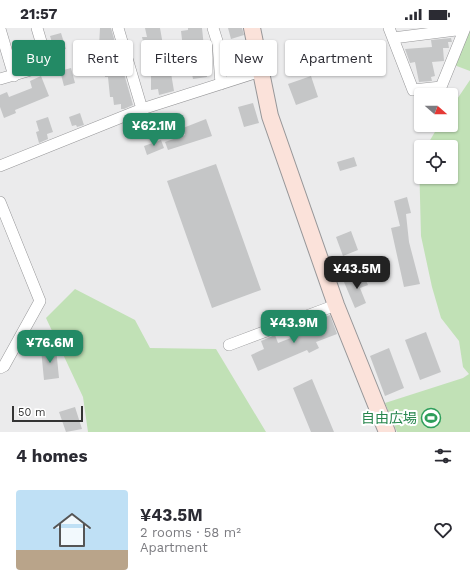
<!DOCTYPE html>
<html lang="en">
<head>
<meta charset="utf-8">
<style>
  body { margin:0; font-family:"Work Sans","Noto Sans JP",sans-serif; background:#f2f2f3; color:#2b2b33; height:100vh; display:flex; flex-direction:column; font-size:15px; white-space:nowrap }
  * { box-sizing:border-box; margin:0 }
  p { font-size:13px; color:#7c7c81 }
  .icon { flex:none; width:22px; height:22px; fill:none; stroke:currentColor; stroke-width:2; stroke-linecap:round; stroke-linejoin:round }
  .map { position:relative; height:404px; overflow:hidden }
  .sheet { display:flex; flex-direction:column; background:#fff; flex:1 }
  .sheet>* { flex:none }
  .top-card { position:absolute; left:12px; top:12px; width:446px; height:36px; display:flex; gap:8px }
  .needle { width:26px; rotate:110deg }
  .buttons { position:absolute; left:414px; top:60px; display:grid; gap:8px }
  .buttons a { display:grid; place-items:center; width:44px; height:44px; border-radius:4px; background:#fff; box-shadow:0 1px 3px #0004; font-size:20px }
  .scale { position:absolute; left:12px; bottom:10px; width:71px; box-sizing:border-box; padding-left:4px; border:2px solid #343434; border-top:0; font-size:11px; line-height:14px; white-space:nowrap; color:#343434; -webkit-text-stroke:3px #fff; paint-order:stroke }
  .price { position:absolute; translate:-50% -34px; padding:0 9px; border-radius:8px; background:#238a65; color:#fff; font-size:13px; line-height:26px; filter:drop-shadow(0 1px 2px #0008) }
  .price::after { content:''; position:absolute; left:50%; top:24px; width:12px; height:9px; margin-left:-6px; background:inherit; clip-path:polygon(0 0,100% 0,50% 100%) }
  .price.current { background:#222; color:#fff }
  ul { padding:0; list-style:none }
  li { display:flex; align-items:center; gap:12px; height:100px; padding:0 16px }
  li span { display:grid; place-items:center; flex:none; width:112px; height:80px; border-radius:4px; color:#555 }
  li>.icon { margin-inline-start:auto }
  span .icon { width:48px; height:48px; fill:#fffc; stroke-width:1 }
  li b { font-size:17px }
  h2 { display:flex; justify-content:space-between; align-items:center; height:48px; padding:0 16px; font-size:17px }
  .pill { padding:0 14px; border-radius:4px; background:#fff; box-shadow:0 1px 3px #0004; font-size:14px; line-height:36px }
  .pill.current { background:#238a65; color:#fff }
  .status { display:flex; justify-content:space-between; align-items:center; height:28px; padding:0 20px; background:#fff; direction:ltr }
  .status svg { height:11px; fill:currentColor }
  .map>svg:first-child { display:block }
  .green { fill:#c1e1b6 }
  .building { fill:#c5c6c7 }
  .lines { fill:none; stroke-linecap:round; stroke-linejoin:round }
  .street-casing { stroke:#979799; stroke-width:12 }
  .secondary-casing { stroke:#979799; stroke-width:18 }
  .street { stroke:#fff; stroke-width:11 }
  .secondary { stroke:#fbe2da; stroke-width:16 }
  .labels { text-anchor:middle; dominant-baseline:central; stroke-width:4; stroke-linejoin:round; paint-order:stroke }
  .leisure-label { font-size:14px; fill:#27864d; stroke:#fff; text-anchor:end }
</style>
</head>
<body>
<div class="status"><b>21:57</b><svg viewBox="0 0 49 12"><path d="M0 12V9h3v3zM5 12V6h3v6zM10 12V3h3v9zM15 12V0h3v12zM26 1h20v11H26zM47 4h2v5h-2z"/></svg></div>
<div class="map">
<svg width="470" height="404" viewBox="0 0 470 404">
  <rect width="100%" height="100%" fill="#ebebec"/>
  <!-- green -->
  <path class="green" d="M470 0V43L454 37Z
    M470 52V404H397L385 375 463 350 469 346 463 339 459 313 441 290 432 259 421 208 419 131 421 128V149H451V119H426L439 97H451V80Z
    M75 261 135 292 150 320 216 321 266 404H88L83 369 46 290Z"/>
  <!-- building -->
  <path class="building" d="M100 0H111L133 77 124 81H121V76L114 77 113 69H110L108 49H105L101 18H99Z
    M145 0H160L166 34 169 33 174 63 159 67 158 61 151 62V47L142 9H147Z
    M188 0H202L207 49 193 51 192 46H186L181 3 188 2Z
    M228 0H242L244 7 231 11Z
    M61 5 66 21 55 24 50 8Z
    M451 10 452 14H448L449 20H443L444 33 432 34 435 48 431 49 432 53 419 54 415 34 410 35 405 21 432 19 431 12Z
    M243 25 249 39 237 43 235 38 239 36 236 27Z
    M71 40 75 55 64 58 60 43Z
    M41 48 49 68 15 82 16 85 4 90 0 79V67L7 64 9 69 32 60 30 53Z
    M311 48 318 69 296 77 288 56Z
    M253 75 259 95 244 99 238 79Z
    M80 85 84 97 77 99 76 97 72 98 69 89Z
    M48 89 53 104 47 106 48 111 39 115 36 104 39 103 36 93Z
    M206 91 212 108 168 122 165 114 185 107 183 100Z
    M161 112 164 120 147 127 144 118Z
    M354 129 357 138 340 143 337 134Z
    M216 136 261 262 212 280 167 153Z
    M407 169 411 185 406 186 409 214 420 256 404 259 391 200 400 198 394 173Z
    M351 203 358 222 343 228 336 209Z
    M363 246 368 257 360 260 366 275 355 280 344 254Z
    M330 287 337 306 316 314 319 320 309 325 307 322 258 343 251 327 264 321 261 313 275 307 278 315 301 306 299 300Z
    M426 304 441 344 420 352 405 312Z
    M56 320 59 350 44 352 41 321Z
    M389 320 404 360 385 368 370 328Z
    M312 351 334 404H311L293 360Z
    M75 379 82 401 66 404 59 384Z"/>
  <g class="lines">
    <defs>
      <path id="street" d="M118 0 142 81
        M213 0 218 16 221 56
        M389 0 413 62 441 59 465 0
        M0 1 14 48
        M393 10 464 1
        M0 51 48 37 37 0
        M0 138 142 81 261 43
        M0 174 40 273 4 338 0 340
        M229 317 336 277"/>
      <path id="secondary" d="M252 0 270 88 336 277 387 404"/>
    </defs>
    <!-- street casing -->
    <use href="#street" class="street-casing"/>
    <!-- secondary casing -->
    <use href="#secondary" class="secondary-casing"/>
    <!-- street -->
    <use href="#street" class="street"/>
    <!-- secondary -->
    <use href="#secondary" class="secondary"/>
  </g>
  <!-- icons -->
  <defs>
    <symbol id="stadium-ring" viewBox="-11 -11 22 22"><circle r="9.5" fill="#fff" stroke="#2e9e5b" stroke-width="1.5"/><path d="M0-5a6.5 5 0 1 0 0 10a6.5 5 0 1 0 0-10ZM-3.5-1.8h7v3.6h-7Z" fill="#2e9e5b"/></symbol>
  </defs>
  <g fill-rule="evenodd">
    <use href="#stadium-ring" x="420" y="379" width="22" height="22"/>
  </g>
  <g class="labels">
    <!-- leisure labels -->
    <g class="leisure-label">
      <text x="417" y="390">自由広場</text>
    </g>
  </g>
</svg>
<div class="buttons">
<a><svg class="needle" viewBox="-14 -14 28 28"><path d="M0-13l5 13h-10z" fill="#e53935"/><path d="M0 13l5-13h-10z" fill="#7c7c81"/></svg></a>
<a><svg class="icon" aria-label="locate" viewBox="0 0 24 24"><circle cx="12" cy="12" r="6"/><path d="M12 2v4M12 18v4M2 12h4M18 12h4"/></svg></a>
</div>
<div class="scale">50 m</div>
<b class="price" style="left:154px;top:119px">¥62.1M</b>
<b class="price current" style="left:357px;top:262px">¥43.5M</b>
<b class="price" style="left:294px;top:316px">¥43.9M</b>
<b class="price" style="left:50px;top:336px">¥76.6M</b>
<div class="top-card">
<a class="pill current">Buy</a>
<a class="pill">Rent</a>
<a class="pill">Filters</a>
<a class="pill">New</a>
<a class="pill">Apartment</a>
</div>
</div>
<section class="sheet">
<h2>4 homes<svg class="icon" aria-label="filters" viewBox="0 0 24 24"><path d="M4 7h16M4 17h16"/><circle cx="9" cy="7" r="2"/><circle cx="15" cy="17" r="2"/></svg></h2>
<ul>
<li><span style="background:linear-gradient(#bfe0f5 75%,#b9a48a 0)"><svg class="icon" aria-label="home" viewBox="0 0 24 24"><path d="M3 11l9-7 9 7M6 9v11h12V9"/></svg></span><div><b>¥43.5M</b><p>2 rooms · 58 m²</p><p>Apartment</p></div><svg class="icon" aria-label="heart" viewBox="0 0 24 24"><path d="M12 20l-8-8c-3-5 5-10 8-4 3-6 11-1 8 4z"/></svg></li>
</ul>
</section>
</body>
</html>
